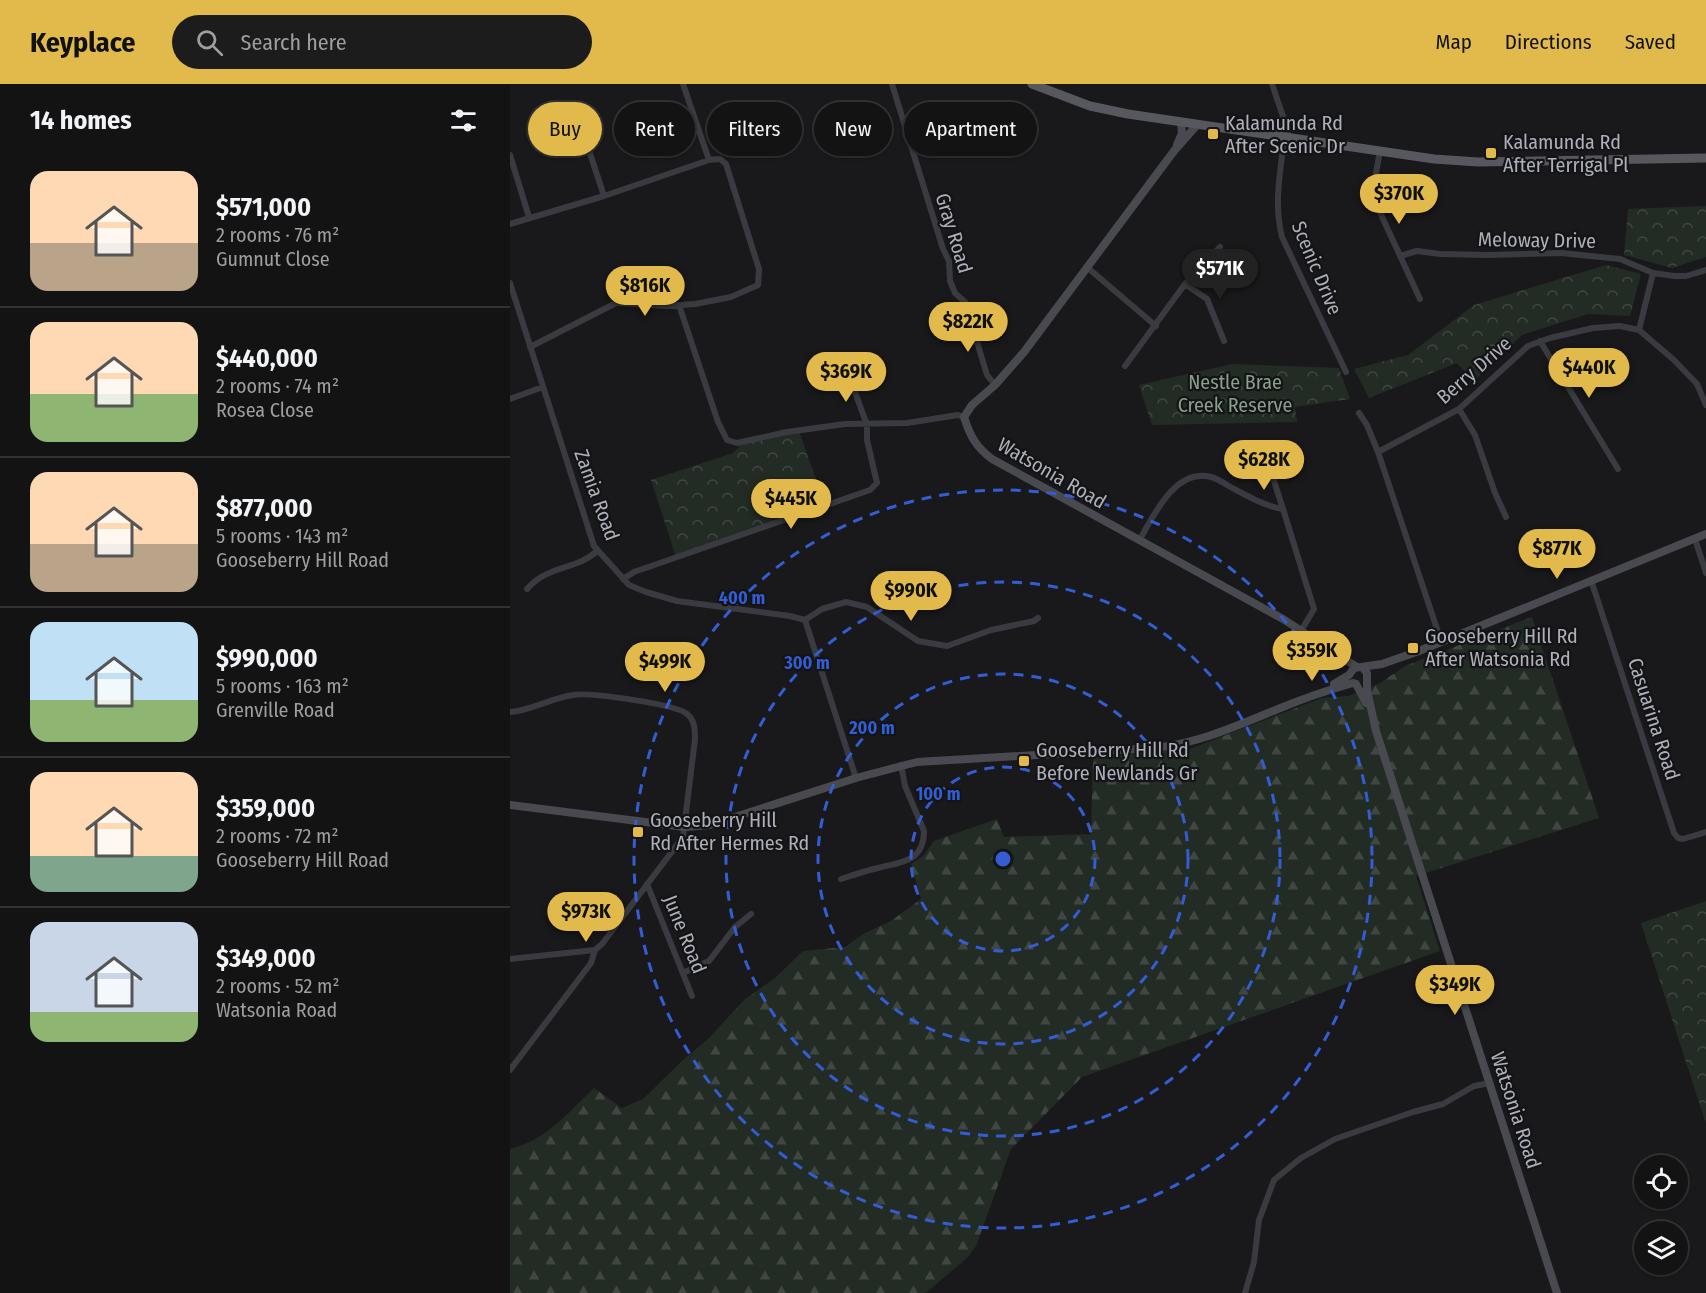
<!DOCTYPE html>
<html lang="en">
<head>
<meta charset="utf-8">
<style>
  body { margin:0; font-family:"Fira Sans Condensed",sans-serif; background:#1c1c1d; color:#f1f3f6; height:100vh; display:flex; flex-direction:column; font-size:22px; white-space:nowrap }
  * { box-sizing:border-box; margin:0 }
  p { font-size:20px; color:#9d9ea0 }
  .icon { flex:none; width:33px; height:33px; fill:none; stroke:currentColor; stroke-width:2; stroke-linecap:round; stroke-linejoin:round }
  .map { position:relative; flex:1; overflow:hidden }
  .sheet { display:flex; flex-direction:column; background:#131314; width:510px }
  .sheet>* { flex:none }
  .top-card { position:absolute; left:18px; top:18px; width:570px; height:54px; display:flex; gap:12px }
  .controls { position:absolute; left:1124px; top:1071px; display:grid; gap:12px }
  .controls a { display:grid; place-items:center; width:54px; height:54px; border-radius:50%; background:#131314; box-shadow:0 2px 4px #0004,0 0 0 2px #323234; font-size:30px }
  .price { position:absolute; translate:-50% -51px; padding:0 14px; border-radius:21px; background:#e1ba4b; color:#111; font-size:20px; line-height:39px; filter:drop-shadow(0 2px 3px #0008) }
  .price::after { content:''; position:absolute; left:50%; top:36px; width:18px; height:14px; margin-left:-9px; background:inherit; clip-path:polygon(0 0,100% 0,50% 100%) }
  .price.selected { background:#222; color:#fff }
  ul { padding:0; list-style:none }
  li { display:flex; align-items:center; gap:18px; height:150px; padding:0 30px }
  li+li { border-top:2px solid #323234 }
  li span { display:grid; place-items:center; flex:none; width:168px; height:120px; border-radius:18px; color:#555 }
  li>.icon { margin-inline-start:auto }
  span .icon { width:72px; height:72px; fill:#fffc; stroke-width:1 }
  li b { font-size:26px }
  h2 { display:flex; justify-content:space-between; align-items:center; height:72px; padding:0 30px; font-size:26px }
  .chip { padding:0 21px; border-radius:27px; background:#131314; box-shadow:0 2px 4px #0004,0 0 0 2px #323234; font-size:21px; line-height:54px }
  .chip.selected { background:#e1ba4b; color:#111 }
  header { display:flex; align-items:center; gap:36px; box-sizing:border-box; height:84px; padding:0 30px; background:#e1ba4b; color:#111 }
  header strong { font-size:28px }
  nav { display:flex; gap:33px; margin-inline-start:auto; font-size:21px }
  .search { width:420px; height:54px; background:#1c1c1d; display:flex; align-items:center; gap:15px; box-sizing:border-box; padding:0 21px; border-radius:33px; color:#9d9ea0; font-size:22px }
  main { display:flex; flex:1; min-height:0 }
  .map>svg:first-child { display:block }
  .forest { fill:url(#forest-firs) }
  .park { fill:url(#park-crowns) }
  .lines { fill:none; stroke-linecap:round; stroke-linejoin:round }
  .street { stroke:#3a3b40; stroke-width:6 }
  .secondary { stroke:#494a4f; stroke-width:8 }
  .primary { stroke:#57585e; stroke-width:9 }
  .ring { fill:none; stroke:#335dd3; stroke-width:3; stroke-dasharray:10 8 }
  .poi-dot { fill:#e1ba4b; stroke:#141416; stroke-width:2 }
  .labels { text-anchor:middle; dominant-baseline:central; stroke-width:4.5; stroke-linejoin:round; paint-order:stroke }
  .poi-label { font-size:20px; fill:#adb0b9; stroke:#141416; text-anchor:start }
  .street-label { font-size:20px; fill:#adb0b9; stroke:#141416 }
  .park-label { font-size:20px; fill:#86a28a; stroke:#141416 }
  .centre { fill:#335dd3; stroke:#141416; stroke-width:3 }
  .ring-label { font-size:18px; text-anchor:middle; font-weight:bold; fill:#335dd3; stroke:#141416; stroke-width:4.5; stroke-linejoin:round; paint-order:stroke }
</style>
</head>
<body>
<header>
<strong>Keyplace</strong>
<div class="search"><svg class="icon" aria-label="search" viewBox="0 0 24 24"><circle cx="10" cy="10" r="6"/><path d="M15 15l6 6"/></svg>Search here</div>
<nav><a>Map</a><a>Directions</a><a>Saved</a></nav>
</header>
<main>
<section class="sheet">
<h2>14 homes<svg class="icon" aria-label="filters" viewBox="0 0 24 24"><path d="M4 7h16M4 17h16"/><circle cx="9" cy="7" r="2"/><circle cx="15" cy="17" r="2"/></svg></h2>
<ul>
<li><span style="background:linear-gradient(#ffd9b3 60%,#b9a48a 0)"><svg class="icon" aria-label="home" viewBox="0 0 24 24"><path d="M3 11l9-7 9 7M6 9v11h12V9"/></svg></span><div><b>$571,000</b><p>2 rooms · 76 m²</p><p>Gumnut Close</p></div></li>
<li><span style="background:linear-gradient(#ffd9b3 60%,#8fb573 0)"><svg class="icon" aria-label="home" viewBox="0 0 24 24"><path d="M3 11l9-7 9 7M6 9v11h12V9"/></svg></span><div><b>$440,000</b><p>2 rooms · 74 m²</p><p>Rosea Close</p></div></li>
<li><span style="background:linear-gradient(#ffd9b3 60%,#b9a48a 0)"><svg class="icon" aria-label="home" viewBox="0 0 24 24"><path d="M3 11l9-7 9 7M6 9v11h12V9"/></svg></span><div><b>$877,000</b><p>5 rooms · 143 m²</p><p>Gooseberry Hill Road</p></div></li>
<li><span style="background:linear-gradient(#bfe0f5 65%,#8fb573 0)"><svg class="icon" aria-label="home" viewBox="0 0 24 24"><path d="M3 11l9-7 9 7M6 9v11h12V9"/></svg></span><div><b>$990,000</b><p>5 rooms · 163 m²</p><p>Grenville Road</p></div></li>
<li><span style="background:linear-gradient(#ffd9b3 70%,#7fa58c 0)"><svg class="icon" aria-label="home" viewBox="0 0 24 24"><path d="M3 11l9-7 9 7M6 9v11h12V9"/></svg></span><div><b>$359,000</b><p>2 rooms · 72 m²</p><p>Gooseberry Hill Road</p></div></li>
<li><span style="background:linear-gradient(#c9d6e8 75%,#8fb573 0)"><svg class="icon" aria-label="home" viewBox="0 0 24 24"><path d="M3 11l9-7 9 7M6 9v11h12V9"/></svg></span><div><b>$349,000</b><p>2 rooms · 52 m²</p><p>Watsonia Road</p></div></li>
</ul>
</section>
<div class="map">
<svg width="1196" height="1209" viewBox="0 0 1196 1209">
  <defs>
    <pattern id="forest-firs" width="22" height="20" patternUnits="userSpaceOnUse" patternTransform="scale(1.5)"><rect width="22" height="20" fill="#232b25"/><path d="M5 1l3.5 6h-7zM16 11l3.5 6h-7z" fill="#404743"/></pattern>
    <pattern id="park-crowns" width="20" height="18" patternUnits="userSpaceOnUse" patternTransform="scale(1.5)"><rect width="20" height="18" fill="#232b25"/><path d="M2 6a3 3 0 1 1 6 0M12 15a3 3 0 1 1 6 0" fill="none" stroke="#404743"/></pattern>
  </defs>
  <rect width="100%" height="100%" fill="#19191b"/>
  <!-- forest -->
  <path class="forest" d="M1022 533 1089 734 906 792 930 867 572 993 501 1065 466 1162 457 1174 418 1207 414 1209H0V1065C35 1057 59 1028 84 1004L112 1024 133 1015 173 976 198 955 235 915 265 894 293 867 335 863 353 850 381 837 411 815 401 780 413 772 424 757 487 735 494 753 581 750 583 673 680 665 812 614 839 612 870 599 895 582Z"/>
  <!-- park -->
  <path class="park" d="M1196 122V173L1162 184 1114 171 1118 125Z
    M1096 181 1131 190 1120 232 1078 230 1012 251 964 297 947 279 859 314 844 285 898 271 964 221Z
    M722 280 829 284 840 315 785 323 787 338 642 341 629 301Z
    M289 347 315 421 166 473 141 396 223 369 234 358Z
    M1196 817V1040L1131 839Z"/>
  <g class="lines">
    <!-- street -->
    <path class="street" d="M382 0 433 165 439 177 440 197 445 209 455 218 477 291 485 301
      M762 0 778 47 774 53C771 89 763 117 772 153L836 288
      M773 32 770 48 774 53
      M75 54 94 112
      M870 67 862 111 910 215
      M0 71 19 133
      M0 140 94 112 199 76
      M890 172 907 167 930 170 978 171 1051 169 1110 175 1143 189 1164 192H1176L1196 186
      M578 184 646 242
      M0 199 84 462 119 501 136 508 167 517 280 532 295 536 346 694
      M675 200 697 215 714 257
      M169 221 208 338 217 356 227 359 277 348 335 340 397 339 448 331 454 333
      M1129 246 1143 189
      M1030 257 1108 385
      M20 263 106 219 156 222 185 220 221 213 248 201 249 185 216 80 210 75 199 76 173 0
      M615 282 675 200 710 163
      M0 315 33 303
      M949 325 965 351 985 409 996 433
      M849 329 857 341 868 368 931 557
      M868 368 949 325 1018 262 1040 254 1083 244 1110 242 1129 246 1164 276 1187 300 1196 321
      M766 377 764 397 773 425
      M1185 455 1196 489
      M629 457C643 433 665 383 701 393 709 395 718 402 726 406 741 414 755 422 773 425L804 525 791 547
      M113 495 124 488 360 406 367 399 357 356V341L338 289
      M1081 496 1164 749 1168 754 1173 755 1196 748
      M17 505C37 481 67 486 87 467
      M295 536 312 525 336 518 357 523 408 557 437 562 481 546 524 537 528 534
      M0 628C20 627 41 614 63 611 78 608 166 620 177 630 185 636 185 646 185 655L173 753 92 860 85 866 81 879 0 986
      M331 795C343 791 355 787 368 784 391 778 414 778 414 747L395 702 391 681
      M137 800 182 912
      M0 875 85 866
      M173 889 199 877 225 843 241 830
      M735 1209 744 1178 749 1136 764 1096 791 1074 825 1055 903 1028 933 1020 964 1002 980 999"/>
    <!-- secondary -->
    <path class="secondary" d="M687 41 664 67 514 268 485 301 462 321 454 333C460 352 466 363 482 375L773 535 847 583
      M667 61 672 49 671 38
      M853 584 857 589V606L866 647 1047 1209
      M824 600 839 591 844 584 872 580 909 567 1196 450
      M846 600 856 619
      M0 721 175 743 200 741 346 694 407 678 644 664C690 659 726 642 768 625 792 615 818 606 843 599"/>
    <!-- primary -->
    <path class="primary" d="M522 0 580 22 618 30 924 75 968 78 1196 74"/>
  </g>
  <!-- distance rings -->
  <g class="ring">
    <circle cx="493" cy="775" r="92"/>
    <circle cx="493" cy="775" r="185"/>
    <circle cx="493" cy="775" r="277"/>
    <circle cx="493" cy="775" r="369"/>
  </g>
  <!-- markers -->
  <g class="poi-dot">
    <rect x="697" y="44" width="12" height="12" rx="3"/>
    <rect x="975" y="63" width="12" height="12" rx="3"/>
    <rect x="897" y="558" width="12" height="12" rx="3"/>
    <rect x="508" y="671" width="12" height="12" rx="3"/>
    <rect x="122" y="742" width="12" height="12" rx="3"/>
  </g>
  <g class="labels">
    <!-- poi labels -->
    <g class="poi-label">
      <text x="715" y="39">Kalamunda Rd<tspan x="715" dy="23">After Scenic Dr</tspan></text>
      <text x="993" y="58">Kalamunda Rd<tspan x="993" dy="23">After Terrigal Pl</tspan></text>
      <text x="915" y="552">Gooseberry Hill Rd<tspan x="915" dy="23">After Watsonia Rd</tspan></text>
      <text x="526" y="666">Gooseberry Hill Rd<tspan x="526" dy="23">Before Newlands Gr</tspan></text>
      <text x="140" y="736">Gooseberry Hill<tspan x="140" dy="23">Rd After Hermes Rd</tspan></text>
    </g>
    <!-- street labels -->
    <g class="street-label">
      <text transform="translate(444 149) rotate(73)">Gray Road</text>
      <text transform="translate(1027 156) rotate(1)">Meloway Drive</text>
      <text transform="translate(807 184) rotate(67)">Scenic Drive</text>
      <text transform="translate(964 286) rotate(-41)">Berry Drive</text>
      <text transform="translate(542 389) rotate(30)">Watsonia Road</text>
      <text transform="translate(87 411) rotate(70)">Zamia Road</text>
      <text transform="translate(1144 635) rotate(72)">Casuarina Road</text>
      <text transform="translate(175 850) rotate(68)">June Road</text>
      <text transform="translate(1006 1026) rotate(72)">Watsonia Road</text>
    </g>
    <!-- park labels -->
    <g class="park-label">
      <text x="725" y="298">Nestle Brae<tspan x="725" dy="23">Creek Reserve</tspan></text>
    </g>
  </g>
  <circle cx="493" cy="775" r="9" class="centre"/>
  <g class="ring-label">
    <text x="232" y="520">400 m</text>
    <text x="297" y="585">300 m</text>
    <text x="362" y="650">200 m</text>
    <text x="428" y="716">100 m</text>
  </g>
</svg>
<div class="controls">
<a><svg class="icon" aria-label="locate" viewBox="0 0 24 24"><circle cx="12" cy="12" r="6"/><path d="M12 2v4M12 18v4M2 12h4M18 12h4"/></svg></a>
<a><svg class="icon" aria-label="layers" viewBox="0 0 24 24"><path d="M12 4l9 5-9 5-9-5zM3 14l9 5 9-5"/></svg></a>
</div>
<b class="price" style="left:889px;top:141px">$370K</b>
<b class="price selected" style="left:710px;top:216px">$571K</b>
<b class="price" style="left:135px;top:233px">$816K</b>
<b class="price" style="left:458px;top:269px">$822K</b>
<b class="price" style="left:1079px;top:315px">$440K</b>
<b class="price" style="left:336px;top:319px">$369K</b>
<b class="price" style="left:754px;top:407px">$628K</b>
<b class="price" style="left:281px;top:446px">$445K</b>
<b class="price" style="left:1047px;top:496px">$877K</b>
<b class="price" style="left:401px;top:538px">$990K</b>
<b class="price" style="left:802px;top:598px">$359K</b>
<b class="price" style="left:155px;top:609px">$499K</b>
<b class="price" style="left:76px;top:859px">$973K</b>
<b class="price" style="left:945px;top:932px">$349K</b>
<div class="top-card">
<a class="chip selected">Buy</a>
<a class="chip">Rent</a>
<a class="chip">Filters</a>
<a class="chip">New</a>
<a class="chip">Apartment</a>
</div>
</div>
</main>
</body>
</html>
